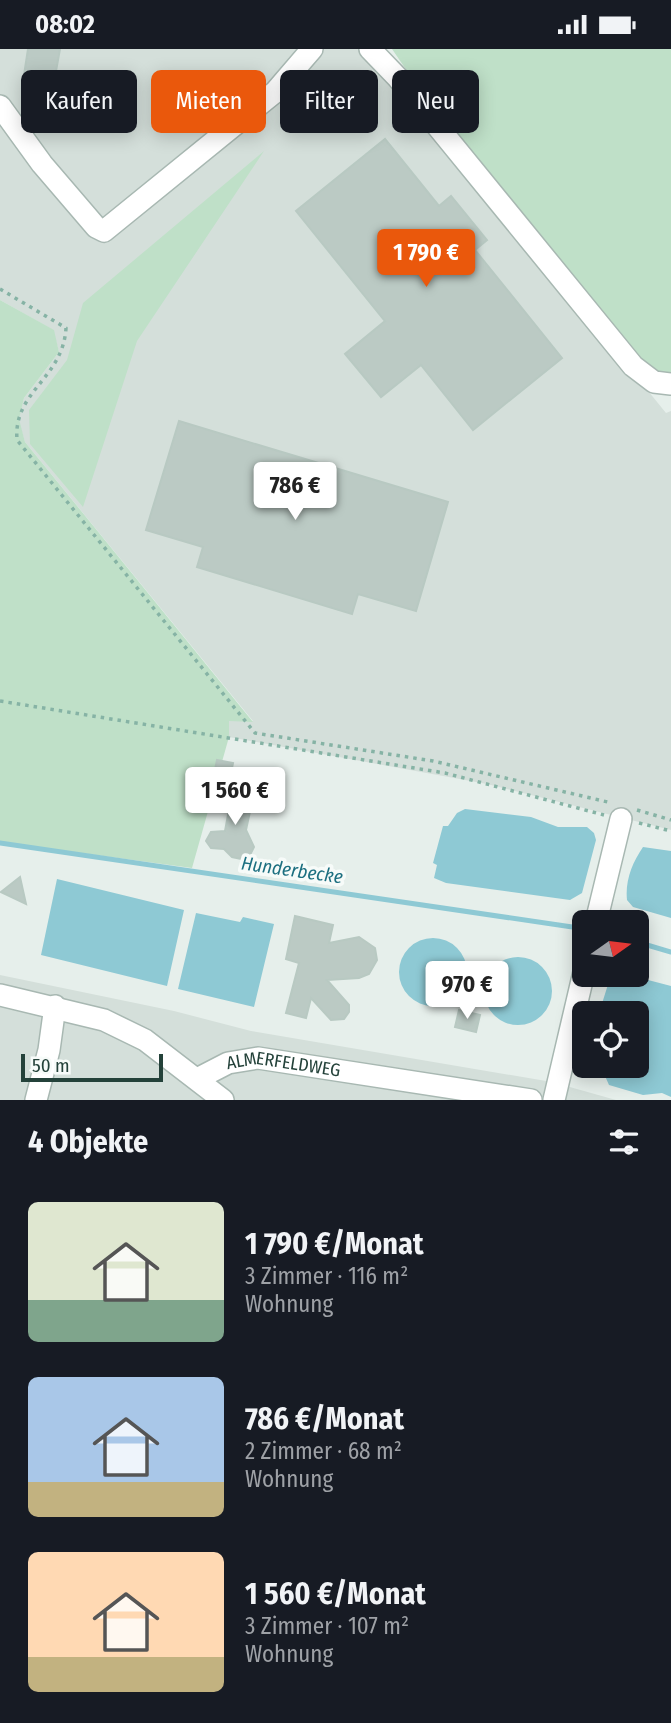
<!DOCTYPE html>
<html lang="de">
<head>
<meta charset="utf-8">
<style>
  body { margin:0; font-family:"Fira Sans Condensed",sans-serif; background:#20242c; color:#f1f3f6; height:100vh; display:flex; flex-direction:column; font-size:26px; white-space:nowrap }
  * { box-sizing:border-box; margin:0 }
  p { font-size:23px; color:#9ea1a6 }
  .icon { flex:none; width:38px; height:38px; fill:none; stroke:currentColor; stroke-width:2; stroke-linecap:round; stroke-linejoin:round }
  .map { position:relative; height:1051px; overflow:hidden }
  .sheet { display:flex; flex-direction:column; background:#171b24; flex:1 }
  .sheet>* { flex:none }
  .top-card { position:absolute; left:21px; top:21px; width:630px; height:63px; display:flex; gap:14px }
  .needle { width:46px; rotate:76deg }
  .fabs { position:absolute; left:572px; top:861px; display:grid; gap:14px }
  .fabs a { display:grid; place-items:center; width:77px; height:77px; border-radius:10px; background:#171b24; box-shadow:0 4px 18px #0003; font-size:35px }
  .scale { position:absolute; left:21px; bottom:18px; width:142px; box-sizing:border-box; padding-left:7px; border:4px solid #24423a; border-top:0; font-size:19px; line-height:24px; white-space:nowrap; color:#24423a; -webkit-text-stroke:5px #f7fbf9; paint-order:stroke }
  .price { position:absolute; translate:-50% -60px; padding:0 16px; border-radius:7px; background:#fff; color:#222; font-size:23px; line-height:46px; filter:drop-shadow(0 2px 4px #0008) }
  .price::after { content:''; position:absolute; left:50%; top:42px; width:21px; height:16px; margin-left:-10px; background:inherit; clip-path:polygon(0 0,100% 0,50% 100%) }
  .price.selected { background:#ea580c; color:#fff }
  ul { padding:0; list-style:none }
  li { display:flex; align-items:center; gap:21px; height:175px; padding:0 28px }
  li span { display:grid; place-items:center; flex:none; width:196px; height:140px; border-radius:10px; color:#555 }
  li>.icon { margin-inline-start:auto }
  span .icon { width:84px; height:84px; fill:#fffc; stroke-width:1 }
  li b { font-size:30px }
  h2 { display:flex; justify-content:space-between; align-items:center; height:84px; padding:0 28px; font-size:30px }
  .chip { padding:0 24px; border-radius:10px; background:#171b24; box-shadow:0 4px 18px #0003; font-size:24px; line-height:63px }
  .chip.selected { background:#ea580c; color:#fff }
  .status { display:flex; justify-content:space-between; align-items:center; height:49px; padding:0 35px; background:#171b24; direction:ltr }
  .status svg { height:19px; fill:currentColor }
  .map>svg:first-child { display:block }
  .built { fill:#d4dfda }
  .green { fill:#bfe0c8 }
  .water { fill:#8ec9d4 }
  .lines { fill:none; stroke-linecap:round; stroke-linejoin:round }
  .stream { stroke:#8ec9d4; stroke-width:5 }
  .building { fill:#bbcac4; stroke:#b8c9c2; stroke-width:2 }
  .minor-casing { stroke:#a8b8b2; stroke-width:24 }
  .path { stroke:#86b3a5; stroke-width:3.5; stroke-dasharray:3.5 5; stroke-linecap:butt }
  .minor { stroke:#fff; stroke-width:21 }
  .labels { text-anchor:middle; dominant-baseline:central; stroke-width:7; stroke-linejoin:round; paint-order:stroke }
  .street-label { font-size:18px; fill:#24423a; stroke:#f7fbf9 }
  .water-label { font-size:19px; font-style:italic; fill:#1c6f80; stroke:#f7fbf9 }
</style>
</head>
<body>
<div class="status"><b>08:02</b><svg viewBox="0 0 49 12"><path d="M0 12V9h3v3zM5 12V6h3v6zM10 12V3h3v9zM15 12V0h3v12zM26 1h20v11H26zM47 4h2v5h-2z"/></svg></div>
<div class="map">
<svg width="671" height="1051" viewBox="0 0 671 1051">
  <rect width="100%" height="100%" fill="#e6efeb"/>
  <!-- built -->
  <path class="built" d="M0 0H369L373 3 666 364 671 362V781L487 735 229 688V672H253L25 393 18 370 24 349 59 303 53 281 0 251Z
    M0 926 174 962 251 982 552 1033 616 1051H0Z"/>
  <!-- green -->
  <path class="green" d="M392 0H671V336L651 329 431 57Z
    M264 102 137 292 83 458 30 395 29 361 67 311 83 254Z
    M0 251 54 281 59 303 24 349 19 370 25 393 253 673 229 672V688L192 819 0 793Z"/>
  <!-- water -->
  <path class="water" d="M465 760 531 768 558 778H587L594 784 596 791 582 844 570 851 446 834 434 829 437 816 433 814 443 777H448L457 764Z
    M643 798 671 802V869L633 858 627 851C625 832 632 814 643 798Z
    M57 830 184 861 167 937 41 906Z
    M196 864 240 873 243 868 274 875 254 958 178 940Z
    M399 923a34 34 0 1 1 68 0a34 34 0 1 1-68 0Z
    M484 942a34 34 0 1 1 68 0a34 34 0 1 1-68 0Z
    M611 926H629L671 937V1048L662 1044 643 1046 609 1036 605 1027 591 1026V1017H637V964H599Z"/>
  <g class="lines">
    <!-- stream -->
    <path class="stream" d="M0 794 579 879
      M637 893 671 903"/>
  </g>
  <!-- building -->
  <path class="building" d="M28 0H60L52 44 22 39Z
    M70 53 85 55 81 80 65 78Z
    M385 90 439 157 451 147 487 191 475 201 562 309 473 381 421 316 381 348 345 305 385 272 296 162Z
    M179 372 448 453 416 562 358 545 352 565 197 518 203 498 146 481Z
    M217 711 233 714 228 739 212 735Z
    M233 739 254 744 246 781 254 798 250 806 241 810 232 808 224 800 211 799 206 792 211 783 225 782Z
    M20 828 26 855 1 843Z
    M295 867 333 876 329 894 359 888 375 899 377 911 369 925 359 929 327 931 349 956V963L344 970 331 971 311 949 306 969 286 964 299 914 286 910Z
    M459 961 480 966 476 983 455 978Z"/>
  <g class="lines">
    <defs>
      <g id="minor">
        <path d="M370 0 398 29 633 317 654 333 671 335"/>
        <path d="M0 57 42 115 96 178 104 182 275 43 312 0"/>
        <path d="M596 873 621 770"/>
        <path d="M0 946 104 971 145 991 223 1051"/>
        <path id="s1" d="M197 1030 228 1014 258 1009 531 1051"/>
        <path d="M36 1051 49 1001 55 957"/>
        <path d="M554 1051 584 923"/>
      </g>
    </defs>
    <!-- minor casing -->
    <use href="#minor" class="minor-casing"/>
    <!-- path -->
    <path class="path" d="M0 240 66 279C63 330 13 342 17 391L255 684 433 712 612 754
      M0 652 445 724 604 766
      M637 761 671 771
      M639 774 671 782"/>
    <!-- minor -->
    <use href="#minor" class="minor"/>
  </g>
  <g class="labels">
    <!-- street labels -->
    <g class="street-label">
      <text stroke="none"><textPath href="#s1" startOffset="91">ALMERFELDWEG</textPath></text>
    </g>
    <!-- water labels -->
    <g class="water-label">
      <text transform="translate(292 821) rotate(8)">Hunderbecke</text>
    </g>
  </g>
</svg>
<div class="fabs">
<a><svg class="needle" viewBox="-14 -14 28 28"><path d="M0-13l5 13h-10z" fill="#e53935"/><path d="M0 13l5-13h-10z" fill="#9ea1a6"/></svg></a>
<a><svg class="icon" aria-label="locate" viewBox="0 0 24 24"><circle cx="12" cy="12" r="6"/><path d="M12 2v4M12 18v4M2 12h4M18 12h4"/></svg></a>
</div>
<div class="scale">50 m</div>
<b class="price selected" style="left:426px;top:240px">1 790 €</b>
<b class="price" style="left:295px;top:473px">786 €</b>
<b class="price" style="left:235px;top:778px">1 560 €</b>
<b class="price" style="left:467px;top:972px">970 €</b>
<div class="top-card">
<a class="chip">Kaufen</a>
<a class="chip selected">Mieten</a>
<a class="chip">Filter</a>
<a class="chip">Neu</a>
</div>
</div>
<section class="sheet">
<h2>4 Objekte<svg class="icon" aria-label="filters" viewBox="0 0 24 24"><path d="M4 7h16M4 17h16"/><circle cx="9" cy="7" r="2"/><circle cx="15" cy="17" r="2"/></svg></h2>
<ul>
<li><span style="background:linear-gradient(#dfe7d0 70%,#7fa58c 0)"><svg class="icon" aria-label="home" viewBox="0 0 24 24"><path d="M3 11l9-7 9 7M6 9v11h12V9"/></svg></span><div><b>1 790 €/Monat</b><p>3 Zimmer · 116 m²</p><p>Wohnung</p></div></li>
<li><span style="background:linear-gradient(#a9c7e8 75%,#c2b280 0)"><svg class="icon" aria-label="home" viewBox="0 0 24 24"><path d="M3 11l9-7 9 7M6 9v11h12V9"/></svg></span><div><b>786 €/Monat</b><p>2 Zimmer · 68 m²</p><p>Wohnung</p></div></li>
<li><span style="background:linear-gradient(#ffd9b3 75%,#c2b280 0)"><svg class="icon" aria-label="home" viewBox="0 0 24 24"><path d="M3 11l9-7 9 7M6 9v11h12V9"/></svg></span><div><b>1 560 €/Monat</b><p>3 Zimmer · 107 m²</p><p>Wohnung</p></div></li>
</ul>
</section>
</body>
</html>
